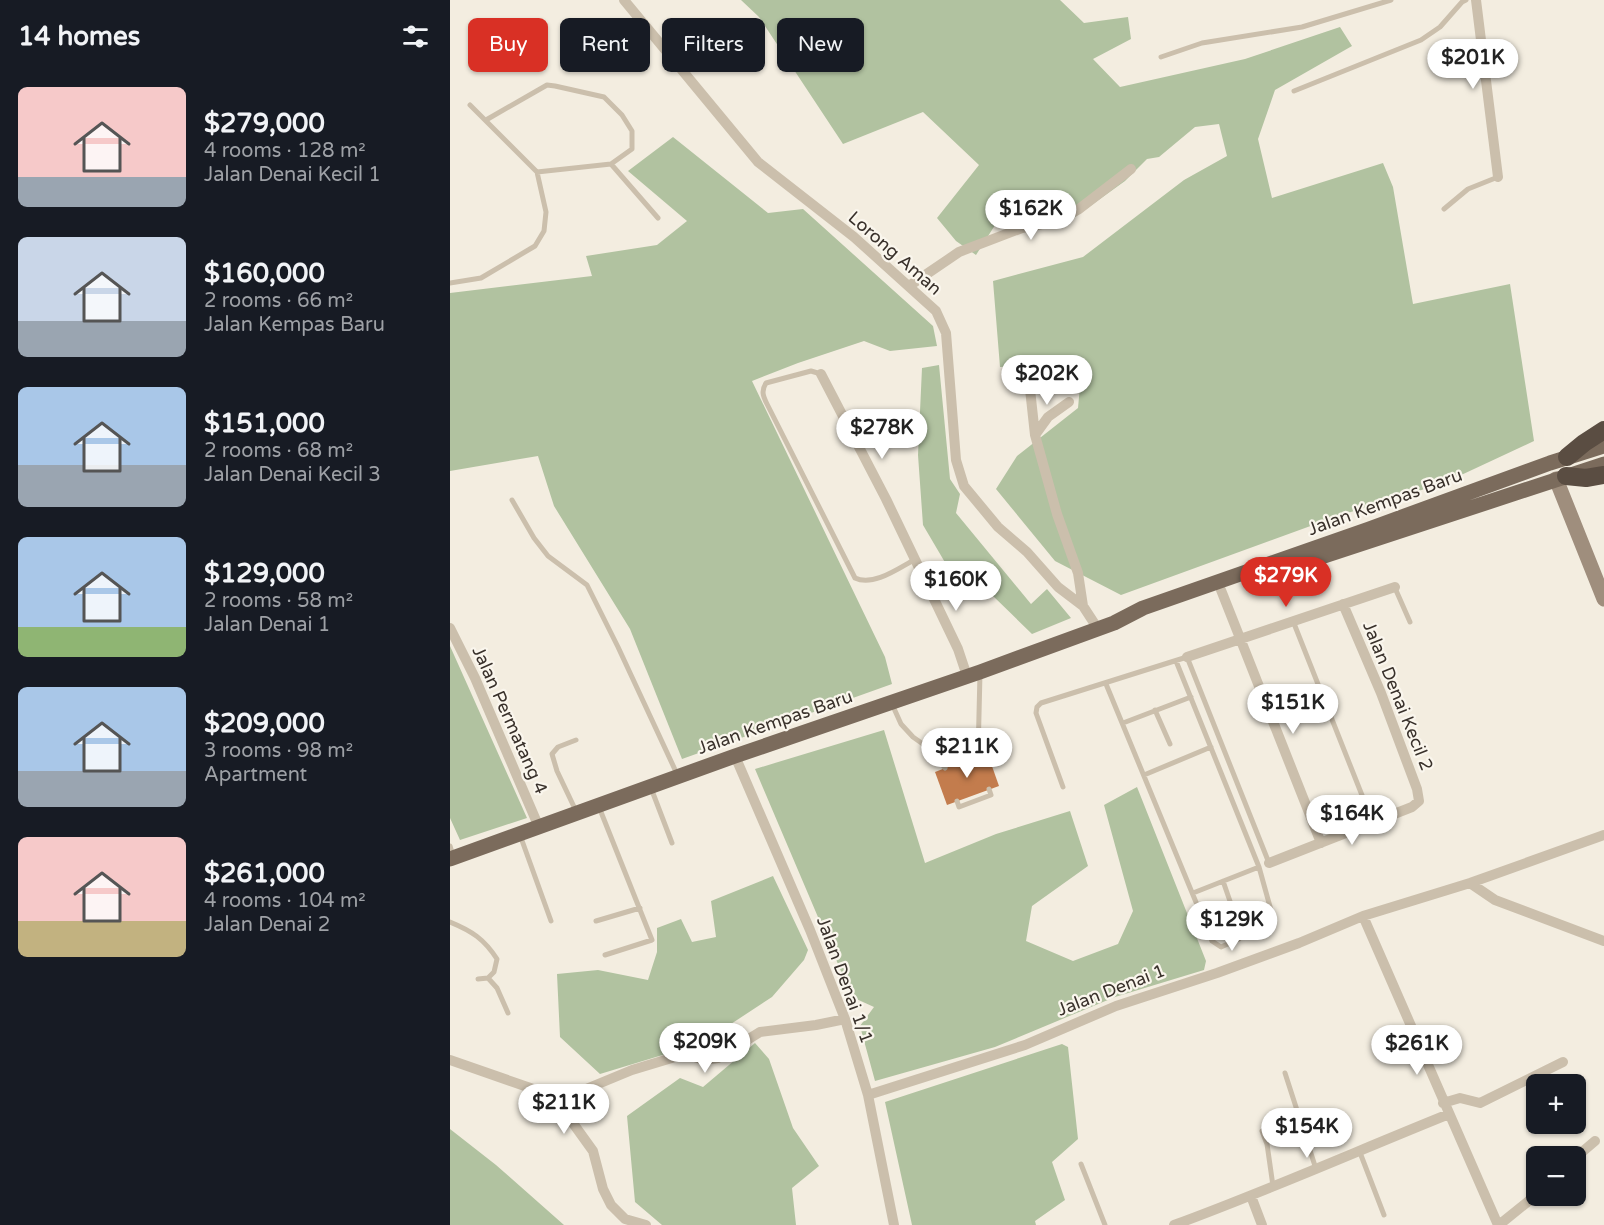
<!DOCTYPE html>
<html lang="en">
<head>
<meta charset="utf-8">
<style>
  body { margin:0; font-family:"Varela Round",sans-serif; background:#242831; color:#f1f3f6; height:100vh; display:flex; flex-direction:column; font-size:22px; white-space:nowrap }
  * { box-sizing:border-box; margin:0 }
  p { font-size:20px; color:#9ea1a6 }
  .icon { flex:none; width:33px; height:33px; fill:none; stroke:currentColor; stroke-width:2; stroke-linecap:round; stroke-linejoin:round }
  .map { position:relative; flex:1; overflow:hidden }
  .panel { display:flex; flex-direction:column; background:#171b24; width:450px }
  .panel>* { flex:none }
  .guide { position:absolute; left:18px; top:18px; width:570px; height:54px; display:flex; gap:12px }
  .fabs { position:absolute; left:1076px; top:1074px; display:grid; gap:12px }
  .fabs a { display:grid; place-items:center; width:60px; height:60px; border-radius:9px; background:#171b24; box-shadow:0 2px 4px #0004; font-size:30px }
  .price { position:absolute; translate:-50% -51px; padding:0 14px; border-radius:21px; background:#fff; color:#222; font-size:20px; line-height:39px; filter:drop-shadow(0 2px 3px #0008) }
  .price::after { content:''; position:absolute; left:50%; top:36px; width:18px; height:14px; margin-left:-9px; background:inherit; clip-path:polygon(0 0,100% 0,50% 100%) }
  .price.on { background:#d93025; color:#fff }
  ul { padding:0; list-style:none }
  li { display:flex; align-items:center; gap:18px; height:150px; padding:0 18px }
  li span { display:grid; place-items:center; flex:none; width:168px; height:120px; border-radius:9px; color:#555 }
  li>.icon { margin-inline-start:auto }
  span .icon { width:72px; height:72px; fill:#fffc; stroke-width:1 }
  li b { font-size:26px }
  h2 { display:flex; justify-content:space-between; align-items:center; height:72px; padding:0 18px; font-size:26px }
  .tag { padding:0 21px; border-radius:9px; background:#171b24; box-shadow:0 2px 4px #0004; font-size:21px; line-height:54px }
  .tag.on { background:#d93025; color:#fff }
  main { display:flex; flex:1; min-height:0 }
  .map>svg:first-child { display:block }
  .green { fill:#b1c2a0 }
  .building { fill:#c37c4d }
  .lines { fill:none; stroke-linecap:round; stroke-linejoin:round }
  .lane { stroke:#cbbfac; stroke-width:5 }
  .street { stroke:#cbbfac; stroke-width:10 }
  .secondary { stroke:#9f8e7d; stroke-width:15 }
  .primary { stroke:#7b6b5c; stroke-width:15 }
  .highway { stroke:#5a4d42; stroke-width:18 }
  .labels { text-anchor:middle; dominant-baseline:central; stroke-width:4.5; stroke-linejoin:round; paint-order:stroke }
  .street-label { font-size:18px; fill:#39312b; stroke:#faf6ed }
</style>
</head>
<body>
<main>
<section class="panel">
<h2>14 homes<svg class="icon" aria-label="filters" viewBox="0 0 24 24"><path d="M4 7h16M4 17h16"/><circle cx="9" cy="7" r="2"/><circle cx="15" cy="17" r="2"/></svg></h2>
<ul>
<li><span style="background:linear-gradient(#f6c9c9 75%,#9aa5b1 0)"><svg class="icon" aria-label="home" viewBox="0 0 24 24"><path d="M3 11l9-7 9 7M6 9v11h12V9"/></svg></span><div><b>$279,000</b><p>4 rooms · 128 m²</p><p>Jalan Denai Kecil 1</p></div></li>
<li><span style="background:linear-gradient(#c9d6e8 70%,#9aa5b1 0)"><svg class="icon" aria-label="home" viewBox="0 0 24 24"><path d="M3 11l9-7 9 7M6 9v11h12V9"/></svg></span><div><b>$160,000</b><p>2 rooms · 66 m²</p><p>Jalan Kempas Baru</p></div></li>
<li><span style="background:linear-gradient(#a9c7e8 65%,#9aa5b1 0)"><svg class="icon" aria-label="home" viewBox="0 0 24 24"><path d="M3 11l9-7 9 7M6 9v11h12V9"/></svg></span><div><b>$151,000</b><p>2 rooms · 68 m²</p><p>Jalan Denai Kecil 3</p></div></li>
<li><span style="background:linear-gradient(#a9c7e8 75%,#8fb573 0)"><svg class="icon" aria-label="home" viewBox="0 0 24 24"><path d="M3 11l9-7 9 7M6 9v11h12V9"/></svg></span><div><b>$129,000</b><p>2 rooms · 58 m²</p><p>Jalan Denai 1</p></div></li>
<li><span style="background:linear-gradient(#a9c7e8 70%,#9aa5b1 0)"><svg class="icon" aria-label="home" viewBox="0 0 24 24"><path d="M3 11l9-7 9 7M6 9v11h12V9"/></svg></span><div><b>$209,000</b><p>3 rooms · 98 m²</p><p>Apartment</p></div></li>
<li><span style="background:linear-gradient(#f6c9c9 70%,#c2b280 0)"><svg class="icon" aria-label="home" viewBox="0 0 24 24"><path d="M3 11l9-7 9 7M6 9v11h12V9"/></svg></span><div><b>$261,000</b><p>4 rooms · 104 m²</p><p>Jalan Denai 2</p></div></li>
</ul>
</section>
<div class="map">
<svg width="1154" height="1225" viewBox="0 0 1154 1225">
  <rect width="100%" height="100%" fill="#f3ede0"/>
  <!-- green -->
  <path class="green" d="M291 0H610L634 23 678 17 681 39 643 59 670 87 795 59 890 27 902 46 825 90 808 139 822 198 933 163 943 187 963 304 1060 284 1084 441 994 483 888 516 671 595 605 561 546 489 567 456 628 408 632 364 550 367 543 281 633 257 734 180 777 156 769 124 745 127 709 157 697 159 675 181 625 217 590 228 578 217 554 211 526 255 506 241 487 218 529 165 473 112 393 144 309 17Z
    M223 137 318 213 353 209 483 326 487 346 440 351 414 341 348 363 302 381 435 657 442 684 232 759 180 629 104 506 88 456 0 471V293L142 276 136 256 207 245 237 221 178 171Z
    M489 365 500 479 510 494 506 513 581 604 597 589 621 618 582 634 542 595 513 593 473 525 468 455 472 368Z
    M0 646 77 818 10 840 0 818Z
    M434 730 475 863 546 834 620 811 638 866 582 906 576 941 623 961 668 944 683 911 654 805 687 787 756 961 754 970 665 997 545 1047 425 1081 410 1026 424 1007 402 997 305 769Z
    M323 876 358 950 354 960 322 997 252 1043 150 1074 110 1037 107 974 148 970 198 980 207 952V928L231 919 242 942 266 937 261 901Z
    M305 1043 319 1059 343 1128 369 1166 342 1188 346 1225H212L185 1202 177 1116 230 1078 253 1087Z
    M612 1044 618 1047 628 1139 602 1162 615 1200 585 1221 586 1225H462L435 1102Z
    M0 1129 46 1165 114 1225H0Z"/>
  <!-- building -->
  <path class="building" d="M537 752 549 786 497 805 485 772Z"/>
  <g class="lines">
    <!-- lane -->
    <path class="lane" d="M711 57 752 43 852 27 941 0
      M844 91 971 40 990 27 1012 2 1016 0
      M36 120 97 85 105 86 154 97 172 115 182 131V149L161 164 87 172
      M161 164 208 218
      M994 209 1018 189 1048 177
      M0 283 31 278 85 246 94 231 96 212 87 172 20 105
      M371 374 361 371 316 383C311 391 313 396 317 404L405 578C423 587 449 568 464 560
      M62 500 84 538 98 556 137 585 168 647 227 774
      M945 588 960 622
      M843 621 923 823
      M726 661 809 867 824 921
      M656 684 762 941 771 947 789 939 791 933 773 881
      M442 704 451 724 463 737 480 749 495 768
      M705 710 720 744
      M673 723 741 697
      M480 749 530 730
      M528 756 530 673
      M694 775 761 747
      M613 787 586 713 587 707 591 703 737 657 819 863
      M201 788 222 843
      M507 801 509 807 541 795 539 789
      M149 807 202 940 155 955
      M126 811 107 771 102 754 108 747 126 740
      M70 835 101 921
      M0 846 3 856
      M743 893 809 867
      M146 921 190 908
      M0 922C22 931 34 939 47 959L44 972 38 978
      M28 979 38 978 47 988 58 1013
      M835 1073 866 1169
      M812 1131 817 1144 823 1186
      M909 1150 934 1215
      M631 1164 655 1225"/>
    <!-- street -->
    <path class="street" d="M174 0 308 162 404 237 486 311 496 333 506 460 514 486 548 527 577 552 608 587 633 606 648 629
      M1026 0 1048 177
      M459 286 509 252 572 228 607 221 629 209 681 169
      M371 374 436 499 508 649 517 676
      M579 380 585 435 607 514 628 573 633 606
      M585 435 598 417 619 402
      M771 590 871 843
      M0 628 25 678 88 825
      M737 657 945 587
      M285 756 360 930 395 1019 418 1095 444 1225
      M819 863 962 807 969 801 967 789 931 693 893 604
      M1020 883 1045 900 1154 941
      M913 916 1048 1225
      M0 1060 92 1092 107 1101 143 1151 153 1189 161 1205 175 1219 196 1225
      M418 1095 575 1045 666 1006 767 973 849 943 913 916 1020 883 1154 835
      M107 1101 182 1070 235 1054 254 1060 268 1058 310 1032 366 1025 395 1019
      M993 1103 1010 1098 1030 1103 1113 1062
      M1125 1158 1145 1141
      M801 1196 812 1225
      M724 1225C817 1191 907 1151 999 1114
      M1049 1225 1086 1195"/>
    <!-- secondary -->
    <path class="secondary" d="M1106 479 1154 599"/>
    <!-- primary -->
    <path class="primary" d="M838 568 1154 464
      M0 859 285 756 530 672 664 623 693 608 919 529 1100 463 1154 446"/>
    <!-- highway -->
    <path class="highway" d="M1117 457 1134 443 1154 430
      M1116 476 1136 478 1154 475"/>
  </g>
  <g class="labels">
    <!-- street labels -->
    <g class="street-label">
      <text transform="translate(445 253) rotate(41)">Lorong Aman</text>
      <text transform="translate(935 502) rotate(-20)">Jalan Kempas Baru</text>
      <text transform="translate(948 696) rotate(68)">Jalan Denai Kecil 2</text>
      <text transform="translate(60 720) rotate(66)">Jalan Permatang 4</text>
      <text transform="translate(325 722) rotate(-19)">Jalan Kempas Baru</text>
      <text transform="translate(395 980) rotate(70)">Jalan Denai 1/1</text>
      <text transform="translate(661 990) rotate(-21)">Jalan Denai 1</text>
    </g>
  </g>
</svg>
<div class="fabs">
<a>+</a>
<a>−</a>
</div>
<b class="price" style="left:1023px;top:90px">$201K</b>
<b class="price" style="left:581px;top:241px">$162K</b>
<b class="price" style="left:597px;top:406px">$202K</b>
<b class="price" style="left:432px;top:460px">$278K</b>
<b class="price on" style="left:836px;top:608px">$279K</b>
<b class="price" style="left:506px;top:612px">$160K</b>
<b class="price" style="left:843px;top:735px">$151K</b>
<b class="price" style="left:517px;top:779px">$211K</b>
<b class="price" style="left:902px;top:846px">$164K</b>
<b class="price" style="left:782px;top:952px">$129K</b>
<b class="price" style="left:255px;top:1074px">$209K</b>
<b class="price" style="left:967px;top:1076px">$261K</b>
<b class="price" style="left:114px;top:1135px">$211K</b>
<b class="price" style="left:857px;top:1159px">$154K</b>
<div class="guide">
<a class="tag on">Buy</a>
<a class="tag">Rent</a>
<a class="tag">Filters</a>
<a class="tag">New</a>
</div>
</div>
</main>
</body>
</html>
